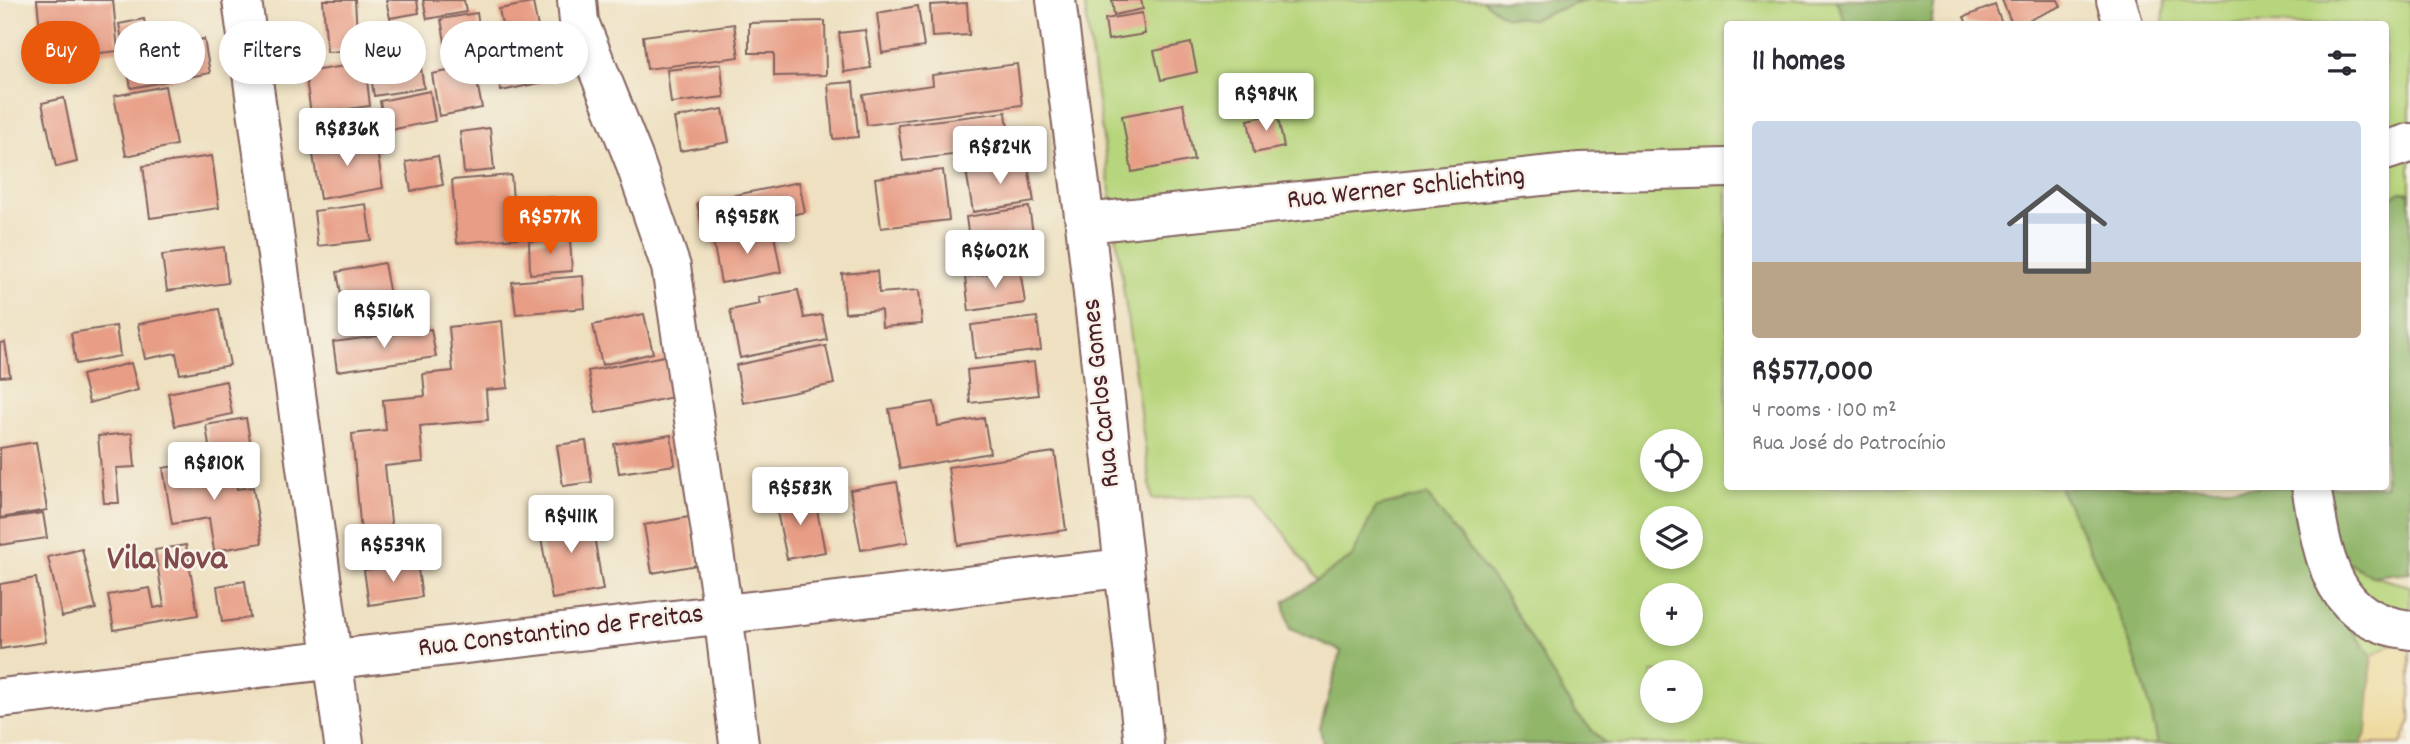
<!DOCTYPE html>
<html lang="en">
<head>
<meta charset="utf-8">
<style>
  body { margin:0; font-family:Dekko,sans-serif; background:#f2f2f3; color:#2b2b33; height:100vh; display:flex; flex-direction:column; font-size:26px; white-space:nowrap }
  * { box-sizing:border-box; margin:0 }
  p { font-size:23px; color:#7c7c81 }
  .icon { flex:none; width:38px; height:38px; fill:none; stroke:currentColor; stroke-width:2; stroke-linecap:round; stroke-linejoin:round }
  .map { position:relative; flex:1; overflow:hidden }
  .details { position:absolute; left:1724px; top:21px; width:665px; height:469px; display:flex; flex-direction:column; background:#fff; border-radius:7px; box-shadow:0 4px 10px #0003 }
  .details>* { flex:none }
  .top-card { position:absolute; left:21px; top:21px; width:665px; height:63px; display:flex; gap:14px }
  .buttons { position:absolute; left:1640px; top:429px; display:grid; gap:14px }
  .buttons a { display:grid; place-items:center; width:63px; height:63px; border-radius:50%; background:#fff; box-shadow:0 4px 10px #0003; font-size:35px }
  .price { position:absolute; translate:-50% -60px; padding:0 16px; border-radius:7px; background:#fff; color:#222; font-size:23px; line-height:46px; filter:drop-shadow(0 2px 4px #0008) }
  .price::after { content:''; position:absolute; left:50%; top:42px; width:21px; height:16px; margin-left:-10px; background:inherit; clip-path:polygon(0 0,100% 0,50% 100%) }
  .price.on { background:#ea580c; color:#fff }
  ul { padding:0; list-style:none }
  li { display:grid; align-content:center; gap:14px; height:371px; padding:0 28px }
  li span { display:grid; place-items:center; height:217px; border-radius:7px; color:#555 }
  li>.icon { margin-inline-start:auto }
  span .icon { width:126px; height:126px; fill:#fffc; stroke-width:1 }
  li b { font-size:30px }
  h2 { display:flex; justify-content:space-between; align-items:center; height:84px; padding:0 28px; font-size:30px }
  .tag { padding:0 24px; border-radius:32px; background:#fff; box-shadow:0 4px 10px #0003; font-size:24px; line-height:63px }
  .tag.on { background:#ea580c; color:#fff }
  .map>svg:first-child { display:block }
  .green { fill:#b7d57b; stroke:#807a53; stroke-width:2; fill-rule:evenodd }
  .forest { fill:#91b66b; stroke:#6e6a4b; stroke-width:2 }
  .sand { fill:#eeda9e; stroke:#9c7c64; stroke-width:2 }
  .building { fill:#e89e86 }
  .lines { fill:none; stroke-linecap:round; stroke-linejoin:round }
  .minor-casing { stroke:#83635f; stroke-width:42 }
  .minor { stroke:#fff; stroke-width:38 }
  .labels { text-anchor:middle; dominant-baseline:central; stroke-width:5; stroke-linejoin:round; paint-order:stroke }
  .street-label { font-size:28px; fill:#4a1f2b; stroke:#f7f3e8 }
  .district-label { font-size:35px; font-weight:bold; fill:#814b4b; stroke:#f7f3e8 }
</style>
</head>
<body>
<div class="map">
<svg width="2410" height="744" viewBox="0 0 2410 744">
  <rect width="100%" height="100%" fill="#f7f3e8"/>
  <filter id="ink" filterUnits="userSpaceOnUse"><feTurbulence type="fractalNoise" baseFrequency=".0143" numOctaves="2"/><feDisplacementMap in="SourceGraphic" scale="14" xChannelSelector="R" yChannelSelector="G"/><feConvolveMatrix kernelMatrix="1 2 1 2 8 2 1 2 1" color-interpolation-filters="sRGB"/></filter>
  <filter id="wash" filterUnits="userSpaceOnUse"><feTurbulence type="fractalNoise" baseFrequency=".00686" numOctaves="4" result="noise"/><feDisplacementMap in="SourceGraphic" scale="28" xChannelSelector="R" yChannelSelector="G"/><feGaussianBlur stdDeviation="1.57" result="paint"/><feColorMatrix in="noise" values="0 0 0 0 0 0 0 0 0 0 0 0 0 0 0 0 0 1.4 0 .05"/><feComposite in="paint" operator="in"/></filter>
  <g filter="url(#wash)">
    <rect width="100%" height="100%" fill="#eee0c0"/>
    <!-- green -->
    <path class="green" d="M1084 0H1482L1504 16 1532 19 1586 0H1836L1846 24H1727V486L2059 487C2101 569 2141 653 2158 744H1605L1574 711 1507 598 1427 495 1376 507 1352 557 1317 580 1257 495 1152 499ZM1652 441H1690V480H1652ZM1652 518H1690V556H1652ZM1652 595H1690V634H1652ZM1652 672H1690V710H1652Z
      M2165 0H2410V193L2401 192 2385 201V24H2163Z
      M2347 562 2372 576 2410 586V634L2372 656 2330 603Z"/>
    <!-- forest -->
    <path class="forest" d="M1482 0H1586L1532 19 1504 16Z
      M1836 0H1935L1931 24H1846Z
      M2401 192 2410 193V572L2372 576 2347 562 2323 514V487L2385 486V201Z
      M2059 487H2294L2330 603 2372 656 2367 732 2361 744H2158C2141 653 2101 569 2059 487Z
      M1427 495 1507 598 1574 711 1605 744H1323L1320 729 1341 651 1290 629 1284 602 1352 557 1376 507Z"/>
    <!-- sand -->
    <path class="sand" d="M2410 634V721L2401 744H2361L2367 732 2372 656Z"/>
    <g id="blocks">
      <!-- building -->
      <path class="building" d="M37 0H113L118 51 43 59Z
        M323 0H355L358 50 327 52Z
        M386 0H417L419 13 390 18Z
        M423 0H464L466 12 427 19Z
        M1112 0H1141L1143 9 1114 15Z
        M2002 0H2058L2061 6 2020 24H2012Z
        M533 3 539 32 505 40 499 9Z
        M967 3 969 35 932 37 930 5Z
        M1995 5 2002 24H1967L1964 17Z
        M918 6 924 47 882 53 877 13Z
        M477 13 482 47 447 53 441 19Z
        M1142 13 1145 34 1108 40 1105 19Z
        M144 19 150 50 204 39 210 73 131 88 119 24Z
        M825 21 826 75 774 76V53H749V23Z
        M734 24 739 57 647 69 643 36Z
        M865 30 871 68 844 72 839 33Z
        M551 42 558 79 501 91 494 53Z
        M1191 43 1197 72 1161 80 1154 51Z
        M419 56 424 88 374 96 369 64Z
        M365 63 370 106 311 114 305 72Z
        M721 64 724 97 671 103 667 70Z
        M1017 64 1022 105 867 125 863 95 933 85 932 75Z
        M474 66 482 108 439 116 432 74Z
        M853 82 858 137 833 139 828 84Z
        M165 86 176 145 126 156 114 96Z
        M430 91 435 121 385 131 380 101Z
        M64 98 77 162 56 167 42 103Z
        M1183 104 1194 160 1132 172 1122 116Z
        M723 109 729 142 680 151 674 118Z
        M1006 112 1010 148 903 161 898 125Z
        M1277 113 1284 147 1254 153 1248 120Z
        M490 128 494 170 464 173 460 132Z
        M375 138 383 188 320 199 312 148Z
        M212 156 219 208 150 218 143 166Z
        M438 156 443 185 411 191 406 162Z
        M1027 160 1034 202 973 212 966 170Z
        M943 170 949 220 881 228 875 178Z
        M511 175 513 200 553 197 556 235 457 243 452 180Z
        M799 182 805 212 704 234 697 203Z
        M366 204 371 240 318 246 314 211Z
        M1029 207 1037 260 973 270 966 217Z
        M773 230 781 272 721 283 713 241Z
        M570 239 572 271 530 274 529 241Z
        M224 247 228 283 167 291 162 255Z
        M384 263 391 301 344 310 337 272Z
        M1020 269 1025 303 969 311 965 277Z
        M877 271 879 293 919 290 922 324 882 327 881 310 845 313 842 274Z
        M583 276 585 308 516 314 512 282Z
        M798 290 804 318 822 315 827 340 740 358 730 310 760 304 758 298Z
        M219 309 230 365 180 374 176 353 145 359 138 324Z
        M644 314 653 353 602 365 593 325Z
        M1037 317 1041 350 975 359 971 325Z
        M502 321 508 388 486 390 488 420 420 426 423 462 385 466 393 541 362 544 352 434 386 430 383 400 425 396 423 374 453 371 449 327Z
        M116 326 120 356 76 364 71 333Z
        M431 329 436 357 337 371 333 342Z
        M5 342 10 376 0 377V343Z
        M826 346 834 384 743 403 736 365Z
        M664 356 673 397 596 413 588 371Z
        M1034 362 1038 395 970 403 967 370Z
        M131 363 138 390 89 403 82 375Z
        M226 381 232 414 175 426 168 393Z
        M934 402 938 426 984 418 990 453 900 469 889 409Z
        M246 418 251 446 210 453 206 425Z
        M132 433 135 467 116 468 119 503H104L98 436Z
        M671 435 675 465 619 473 614 444Z
        M586 441 592 482 563 486 557 445Z
        M36 442 47 510 0 518V448Z
        M1055 452 1066 530 958 545 948 467Z
        M231 457 237 489 253 487 262 543 214 551 209 518 172 524 163 468Z
        M897 482 908 542 861 550 850 490Z
        M814 494 825 552 787 559 775 502Z
        M590 512 603 590 552 599 538 521Z
        M43 513 47 538 0 545V519Z
        M689 517 697 565 652 573 644 525Z
        M186 545 198 615 114 630 108 595 150 588 154 608 164 606 155 550Z
        M82 549 96 609 62 617 48 557Z
        M417 563 422 597 369 605 364 570Z
        M36 578 46 642 0 649V584Z
        M245 581 250 618 222 622 217 586Z"/>
    </g>
  </g>
  <g filter="url(#ink)">
    <use href="#blocks" fill-opacity="0" stroke="#83635f" stroke-width="2"/>
    <g class="lines">
      <defs>
        <path id="minor" d="M242 0 344 744
          M577 0 579 22 633 157 671 267 723 612 739 744
          M1056 0 1085 223 1144 744
          M2116 0 2123 24
          M2385 151 2410 143
          M1085 223 1580 172 1727 168
          M2311 486C2323 553 2328 620 2410 630
          M0 698 1122 568"/>
      </defs>
      <!-- minor casing -->
      <use href="#minor" class="minor-casing"/>
      <!-- minor -->
      <use href="#minor" class="minor"/>
    </g>
  </g>
  <g class="labels">
    <!-- street labels -->
    <g class="street-label">
      <text transform="translate(1406 190) rotate(-6)">Rua Werner Schlichting</text>
      <text transform="translate(1103 393) rotate(-96)">Rua Carlos Gomes</text>
      <text transform="translate(561 633) rotate(-7)">Rua Constantino de Freitas</text>
    </g>
    <!-- district labels -->
    <g class="district-label">
      <text x="167" y="561">Vila Nova</text>
    </g>
  </g>
</svg>
<div class="buttons">
<a><svg class="icon" aria-label="locate" viewBox="0 0 24 24"><circle cx="12" cy="12" r="6"/><path d="M12 2v4M12 18v4M2 12h4M18 12h4"/></svg></a>
<a><svg class="icon" aria-label="layers" viewBox="0 0 24 24"><path d="M12 4l9 5-9 5-9-5zM3 14l9 5 9-5"/></svg></a>
<a>+</a>
<a>−</a>
</div>
<b class="price" style="left:1266px;top:133px">R$984K</b>
<b class="price" style="left:347px;top:168px">R$836K</b>
<b class="price" style="left:1000px;top:186px">R$824K</b>
<b class="price on" style="left:550px;top:256px">R$577K</b>
<b class="price" style="left:747px;top:256px">R$958K</b>
<b class="price" style="left:995px;top:290px">R$602K</b>
<b class="price" style="left:384px;top:350px">R$516K</b>
<b class="price" style="left:214px;top:502px">R$810K</b>
<b class="price" style="left:800px;top:527px">R$583K</b>
<b class="price" style="left:571px;top:555px">R$411K</b>
<b class="price" style="left:393px;top:584px">R$539K</b>
<div class="top-card">
<a class="tag on">Buy</a>
<a class="tag">Rent</a>
<a class="tag">Filters</a>
<a class="tag">New</a>
<a class="tag">Apartment</a>
</div>
<section class="details">
<h2>11 homes<svg class="icon" aria-label="filters" viewBox="0 0 24 24"><path d="M4 7h16M4 17h16"/><circle cx="9" cy="7" r="2"/><circle cx="15" cy="17" r="2"/></svg></h2>
<ul>
<li><span style="background:linear-gradient(#c9d6e8 65%,#b9a48a 0)"><svg class="icon" aria-label="home" viewBox="0 0 24 24"><path d="M3 11l9-7 9 7M6 9v11h12V9"/></svg></span><div><b>R$577,000</b><p>4 rooms · 100 m²</p><p>Rua José do Patrocínio</p></div></li>
</ul>
</section>
</div>
</body>
</html>
